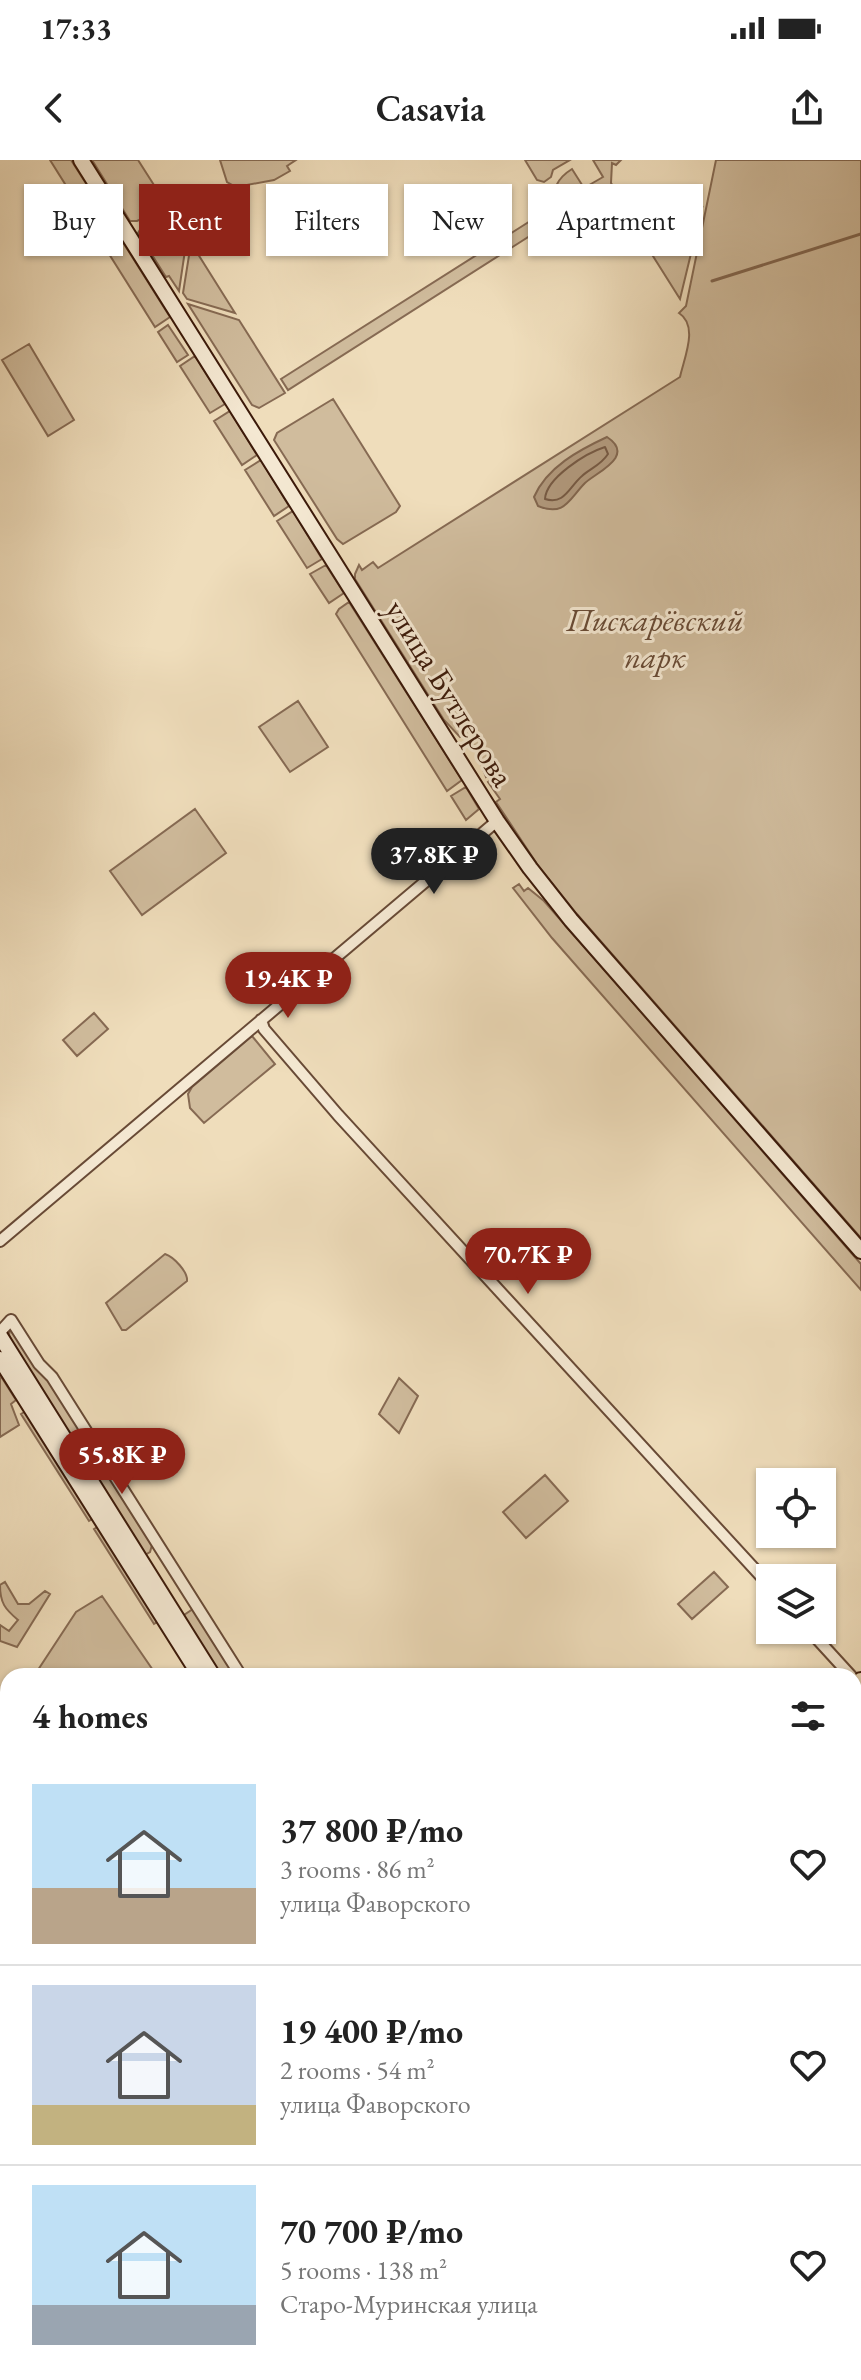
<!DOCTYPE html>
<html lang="en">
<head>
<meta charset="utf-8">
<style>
  body { margin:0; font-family:"EB Garamond",serif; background:#f2f2f2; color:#222; height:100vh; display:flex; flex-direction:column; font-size:30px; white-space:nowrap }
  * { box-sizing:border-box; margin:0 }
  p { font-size:26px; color:#767676 }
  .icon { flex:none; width:44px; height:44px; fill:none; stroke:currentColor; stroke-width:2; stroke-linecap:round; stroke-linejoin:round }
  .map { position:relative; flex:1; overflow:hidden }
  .drawer { position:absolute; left:0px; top:1508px; width:862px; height:712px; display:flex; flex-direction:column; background:#fff; border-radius:24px 24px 0 0; box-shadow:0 2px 6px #0004 }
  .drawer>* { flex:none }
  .guide { position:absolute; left:24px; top:24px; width:814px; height:72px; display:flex; gap:16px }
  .tools { position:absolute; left:756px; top:1308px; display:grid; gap:16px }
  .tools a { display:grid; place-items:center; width:80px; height:80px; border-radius:0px; background:#fff; box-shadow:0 2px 6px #0004; font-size:40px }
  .price { position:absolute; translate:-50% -68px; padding:0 18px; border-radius:28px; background:#8f2418; color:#fff; font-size:26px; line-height:52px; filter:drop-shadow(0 2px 4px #0008) }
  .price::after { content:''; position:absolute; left:50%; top:48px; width:24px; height:18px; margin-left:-12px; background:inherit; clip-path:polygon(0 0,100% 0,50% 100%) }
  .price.current { background:#222; color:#fff }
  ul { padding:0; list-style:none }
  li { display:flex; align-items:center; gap:24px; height:200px; padding:0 32px }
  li+li { border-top:2px solid #e0e0e0 }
  li span { display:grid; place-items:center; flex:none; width:224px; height:160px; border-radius:0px; color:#555 }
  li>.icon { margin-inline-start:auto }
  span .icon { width:96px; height:96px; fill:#fffc; stroke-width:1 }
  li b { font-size:34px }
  h2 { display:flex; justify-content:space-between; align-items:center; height:96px; padding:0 32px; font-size:34px }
  .tag { padding:0 28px; border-radius:0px; background:#fff; box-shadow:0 2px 6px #0004; font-size:28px; line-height:72px }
  .tag.current { background:#8f2418; color:#fff }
  .status { display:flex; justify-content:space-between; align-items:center; height:56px; padding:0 40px; background:#fff; direction:ltr }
  .status svg { height:22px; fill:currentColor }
  header { display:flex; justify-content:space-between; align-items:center; height:104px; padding:0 32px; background:#fff; font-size:36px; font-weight:600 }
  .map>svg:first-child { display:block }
  .green { fill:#d0bc9d; stroke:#866a53; stroke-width:2 }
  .water { fill:#b29a7e; stroke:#82664f; stroke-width:2 }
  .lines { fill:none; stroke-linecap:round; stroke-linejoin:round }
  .shore { stroke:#765a44; stroke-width:2 }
  .stream { stroke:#82664f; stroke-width:3 }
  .street-casing { stroke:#684a36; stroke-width:14 }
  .secondary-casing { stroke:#3b1909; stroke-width:18 }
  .primary-casing { stroke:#3b1909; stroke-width:20 }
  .street { stroke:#f5e9d3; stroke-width:10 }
  .secondary { stroke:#f5e9d3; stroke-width:14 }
  .primary { stroke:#efddbb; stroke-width:16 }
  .labels { text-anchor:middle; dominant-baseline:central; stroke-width:6; stroke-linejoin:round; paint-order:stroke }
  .park-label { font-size:32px; font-style:italic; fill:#684a35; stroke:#f5e9d3 }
  .street-label { font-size:32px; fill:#3b1909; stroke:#f5e9d3 }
</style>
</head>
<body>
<div class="status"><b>17:33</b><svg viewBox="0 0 49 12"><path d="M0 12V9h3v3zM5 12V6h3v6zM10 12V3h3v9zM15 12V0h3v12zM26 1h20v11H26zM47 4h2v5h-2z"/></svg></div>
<header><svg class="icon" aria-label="back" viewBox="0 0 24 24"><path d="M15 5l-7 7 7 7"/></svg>Casavia<svg class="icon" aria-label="share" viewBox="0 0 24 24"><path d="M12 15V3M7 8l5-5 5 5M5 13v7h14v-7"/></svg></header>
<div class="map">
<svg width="861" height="2220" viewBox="0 0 861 2220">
  <rect width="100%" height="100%" fill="#efddbb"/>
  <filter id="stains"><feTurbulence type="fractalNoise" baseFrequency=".0025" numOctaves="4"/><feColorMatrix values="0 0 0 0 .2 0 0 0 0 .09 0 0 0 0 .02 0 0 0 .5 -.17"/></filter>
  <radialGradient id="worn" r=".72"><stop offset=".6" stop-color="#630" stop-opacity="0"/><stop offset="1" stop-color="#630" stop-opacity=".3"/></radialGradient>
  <!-- green -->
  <path class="green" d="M50 0H71L87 25 72 35Z
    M92 0H138L168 47 137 61H130Z
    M220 0H296L287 6 290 11 274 20 236 27 227 22Z
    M525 0H570L553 10 551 17 544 22 537 20Z
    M593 0H621L616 5 612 3 611 23 614 28 605 33 602 30 288 230 281 219 557 44C550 30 559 17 572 9L584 28 603 17Z
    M716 0H861V1078L576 753 537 704 496 642 500 639 488 622 496 616 494 612 486 617 474 586 465 574 460 577 444 560 355 419V414L359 405 362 410 373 402 378 408 680 217C684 198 699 166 679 153L686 146Z
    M90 30 170 157 155 167 75 40Z
    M702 48 680 139 646 85Z
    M172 54 187 77 179 131 169 116 166 117 138 73 141 68Z
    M191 83 235 153 187 139 183 133Z
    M188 144 239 160 285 233 259 248 252 245Z
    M168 165 188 195 177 202 158 172Z
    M29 184 74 260 48 276 2 200Z
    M195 196 225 244 210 253 180 206Z
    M333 239 400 346 396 352 343 384 337 379 274 280 277 273Z
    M230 251 257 295 242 305 214 261Z
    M261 300 289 346 274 356 245 310Z
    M293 351 322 399 307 408 277 361Z
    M326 405 344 433 329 443 310 414Z
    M349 442 462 620 447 631 336 454 339 449Z
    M298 541 328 587 290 612 259 567Z
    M466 627 479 649 466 660 451 636Z
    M195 649 226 693 142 755 110 711Z
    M519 724 524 731 528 728 544 741 861 1104V1130L552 778 513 728Z
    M94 853 108 869 77 896 63 880Z
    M252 876 275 904 204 963 190 948 188 934 192 927Z
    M165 1094C174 1097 188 1112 187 1121L126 1170H122L106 1143Z
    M10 1170H12L48 1220 152 1385 150 1392 143 1396 21 1202 9 1175Z
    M0 1215 16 1240 11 1244 19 1265 0 1277Z
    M399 1218 418 1236 399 1273 379 1254Z
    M26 1251 94 1358 89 1361 21 1254Z
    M545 1315 568 1341 526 1378 503 1352Z
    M99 1366 159 1461 154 1464 94 1369Z
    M714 1412 728 1427 692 1459 678 1444Z
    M5 1422 18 1444H29L45 1431 50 1434 17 1487 0 1481V1465L9 1471 18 1460C5 1449 0 1443 0 1425Z
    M102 1436 157 1516H34L76 1452Z
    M193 1449 235 1516H218L181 1457Z
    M8 2012V2116L0 2107V2019Z"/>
  <!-- water -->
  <path class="water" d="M607 277C636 296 597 312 585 323 569 339 565 357 538 346L534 337C547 307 579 290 607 277Z"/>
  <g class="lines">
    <!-- shore -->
    <path class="shore" d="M605 287 608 294C601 305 591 308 582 316 569 327 565 345 545 339 546 318 586 293 605 287Z"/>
    <!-- stream -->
    <path class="stream" d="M712 121 861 74"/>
    <defs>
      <path id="street" d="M261 860 264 869 338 955 770 1426
        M0 1081 497 661
        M0 1172 11 1160 39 1204 52 1217 241 1516
        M809 1470 851 1516
        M0 1800 8 1809
        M0 1813 8 1822"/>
      <path id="secondary" d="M81 0 497 661 530 708 571 760 861 1091
        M0 1176 213 1516
        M0 1199 200 1516
        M614 2212 618 2220
        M683 2212 689 2220"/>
      <path id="primary" d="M854 1528 861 1521
        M854 1574 861 1567
        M632 2212 638 2220
        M657 2212 662 2220
        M135 2220 144 2212
        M178 2220 186 2212"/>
    </defs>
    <!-- street casing -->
    <use href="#street" class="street-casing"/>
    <!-- secondary casing -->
    <use href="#secondary" class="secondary-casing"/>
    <!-- primary casing -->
    <use href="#primary" class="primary-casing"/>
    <!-- street -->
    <use href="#street" class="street"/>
    <!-- secondary -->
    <use href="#secondary" class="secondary"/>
    <!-- primary -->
    <use href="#primary" class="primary"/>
  </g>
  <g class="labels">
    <!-- park labels -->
    <g class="park-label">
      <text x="655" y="460">Пискарёвский<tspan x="655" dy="37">парк</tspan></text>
    </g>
    <!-- street labels -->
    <g class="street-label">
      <text transform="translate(450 533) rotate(58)">улица Бутлерова</text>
    </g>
  </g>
  <rect width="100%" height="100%" filter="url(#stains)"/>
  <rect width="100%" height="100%" fill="url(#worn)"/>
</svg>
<div class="tools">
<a><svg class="icon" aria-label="locate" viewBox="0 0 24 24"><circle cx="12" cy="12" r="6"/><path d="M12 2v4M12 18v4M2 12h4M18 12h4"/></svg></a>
<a><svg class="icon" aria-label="layers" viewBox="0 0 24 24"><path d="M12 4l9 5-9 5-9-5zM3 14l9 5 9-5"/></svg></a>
</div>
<b class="price current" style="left:434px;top:736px">37.8K ₽</b>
<b class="price" style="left:288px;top:860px">19.4K ₽</b>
<b class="price" style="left:528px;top:1136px">70.7K ₽</b>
<b class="price" style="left:122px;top:1336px">55.8K ₽</b>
<div class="guide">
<a class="tag">Buy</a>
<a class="tag current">Rent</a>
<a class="tag">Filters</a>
<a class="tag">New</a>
<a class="tag">Apartment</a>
</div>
<section class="drawer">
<h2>4 homes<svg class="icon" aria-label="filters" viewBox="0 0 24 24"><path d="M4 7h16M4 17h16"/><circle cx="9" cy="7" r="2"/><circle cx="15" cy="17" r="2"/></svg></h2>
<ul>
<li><span style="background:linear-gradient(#bfe0f5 65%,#b9a48a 0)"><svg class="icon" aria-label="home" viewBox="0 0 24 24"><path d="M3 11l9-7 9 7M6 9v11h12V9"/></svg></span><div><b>37 800 ₽/mo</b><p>3 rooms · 86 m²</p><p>улица Фаворского</p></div><svg class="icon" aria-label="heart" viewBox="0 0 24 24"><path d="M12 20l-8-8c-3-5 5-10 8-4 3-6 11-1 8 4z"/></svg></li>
<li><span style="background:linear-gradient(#c9d6e8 75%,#c2b280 0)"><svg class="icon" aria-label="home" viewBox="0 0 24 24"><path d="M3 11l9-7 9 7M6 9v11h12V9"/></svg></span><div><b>19 400 ₽/mo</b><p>2 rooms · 54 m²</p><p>улица Фаворского</p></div><svg class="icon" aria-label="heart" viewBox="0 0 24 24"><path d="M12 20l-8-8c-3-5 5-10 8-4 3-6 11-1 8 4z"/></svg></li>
<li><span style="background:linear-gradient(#bfe0f5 75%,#9aa5b1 0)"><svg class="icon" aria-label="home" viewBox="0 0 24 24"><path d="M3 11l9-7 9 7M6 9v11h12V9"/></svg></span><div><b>70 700 ₽/mo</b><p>5 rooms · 138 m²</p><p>Старо-Муринская улица</p></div><svg class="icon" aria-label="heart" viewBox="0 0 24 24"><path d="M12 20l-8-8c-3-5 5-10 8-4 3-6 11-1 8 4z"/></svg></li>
</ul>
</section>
</div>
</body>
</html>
